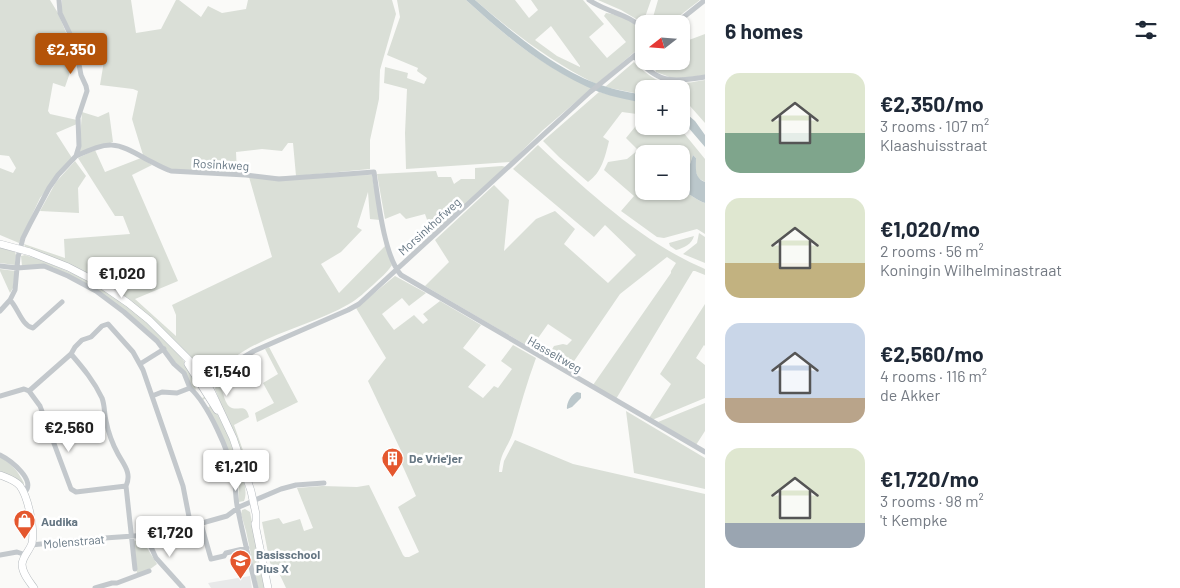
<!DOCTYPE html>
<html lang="en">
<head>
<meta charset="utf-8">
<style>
  body { margin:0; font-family:Barlow,sans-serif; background:#f2f2f3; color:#1f2937; height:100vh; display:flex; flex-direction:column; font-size:19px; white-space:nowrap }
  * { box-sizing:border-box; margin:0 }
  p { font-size:16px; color:#747a83 }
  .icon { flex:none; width:28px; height:28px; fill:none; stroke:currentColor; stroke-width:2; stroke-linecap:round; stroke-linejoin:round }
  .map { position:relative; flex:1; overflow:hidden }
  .sheet { display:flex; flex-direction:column; background:#fff; width:475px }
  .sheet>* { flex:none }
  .needle { width:32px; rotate:253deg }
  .fabs { position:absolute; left:635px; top:15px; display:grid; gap:10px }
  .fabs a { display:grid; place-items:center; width:55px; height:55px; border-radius:10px; background:#fff; box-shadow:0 1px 4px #0004; font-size:25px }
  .price { position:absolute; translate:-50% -42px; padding:0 11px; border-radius:5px; background:#fff; color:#222; font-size:16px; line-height:32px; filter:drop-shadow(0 1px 2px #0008) }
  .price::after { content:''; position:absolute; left:50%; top:30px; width:15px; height:11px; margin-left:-8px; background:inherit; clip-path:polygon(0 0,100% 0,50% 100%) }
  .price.current { background:#b45309; color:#fff }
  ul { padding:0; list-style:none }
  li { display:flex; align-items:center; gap:15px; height:125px; padding:0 20px }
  li span { display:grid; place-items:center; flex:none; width:140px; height:100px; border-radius:15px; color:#555 }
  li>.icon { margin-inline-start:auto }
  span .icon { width:60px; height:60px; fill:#fffc; stroke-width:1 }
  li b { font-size:21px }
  h2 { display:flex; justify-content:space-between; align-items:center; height:60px; padding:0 20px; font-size:21px }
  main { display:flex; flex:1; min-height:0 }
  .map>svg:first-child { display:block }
  .built { fill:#e8e9e9 }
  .green { fill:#dadfd7; fill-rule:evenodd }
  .water { fill:#bbc7cb }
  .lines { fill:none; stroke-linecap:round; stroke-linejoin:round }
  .major-casing { stroke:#b5babe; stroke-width:8 }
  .minor { stroke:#c3c8cc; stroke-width:5 }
  .major { stroke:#fff; stroke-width:7 }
  .labels { text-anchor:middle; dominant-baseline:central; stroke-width:5; stroke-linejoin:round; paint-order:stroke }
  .street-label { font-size:12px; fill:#657683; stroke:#fff }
  .poi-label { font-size:12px; font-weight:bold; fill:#657683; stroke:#fff; text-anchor:start }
</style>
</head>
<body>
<main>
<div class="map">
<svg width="705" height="588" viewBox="0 0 705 588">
  <rect width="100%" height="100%" fill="#fafaf8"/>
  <!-- built -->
  <path class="built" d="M250 576 252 588H211L208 583Z"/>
  <!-- green -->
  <path class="green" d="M0 0H50L58 13 77 59 73 64 65 87 53 83 48 111 50 114 77 120V124L56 133 72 158 40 198 19 243 0 235V168L13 173 16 168 9 156 0 155Z
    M62 0H131L136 33 161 29 176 0H179L201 17 208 6 222 13 246 9 248 0H392L396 14 380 70 379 99 370 140V169L296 176 293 143H288L282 151 262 149 236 152 237 173 175 170 162 167 143 155 132 119 138 91 133 89 100 85 105 55 92 56 91 51 79 53 61 11Z
    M397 0H466C507 37 541 66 592 88L543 130 511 162 406 169 405 133 407 89 384 83 385 67 408 73 407 78 424 84 427 78 417 71 418 68 387 55 400 17Z
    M475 0H515L529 18 538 10 531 0H583L604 24 589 37 607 58 626 42 604 16 606 13C624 16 644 24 644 44L597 84 594 83C550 61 512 32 475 0ZM551 26 580 66V67L557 56 535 40Z
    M598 0H651L643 23 621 10Z
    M658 0H700L669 24H651Z
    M705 34V75L675 79 656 72 655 68 645 61H681V43Z
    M634 62C661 88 669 86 705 80V123L690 106 681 100V89H644V95L605 87Z
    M599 92 644 103V115L622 112 603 137 609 141C605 157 602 172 588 182L559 157 543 141Z
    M82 112 98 117 109 112 113 142 79 153Z
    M644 116V126H678L705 159V182L698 178 695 169 696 158 693 155 688 170 682 174 681 154H644V191H681C690 193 696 200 705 203V234L697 229 664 238 657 237 621 211 634 196 604 170 608 162 627 159 638 150 626 138Z
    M538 145C587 191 643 243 705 269V275L695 271H693L616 399 593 385 671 273V271L676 263 667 257 620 294 568 370 547 358 554 346 563 344 567 345 572 340 548 324 531 348 425 286 449 262 435 240 494 185 509 200 504 251 536 219 555 211 575 229 564 244 608 283 636 255 605 225 594 237 513 169Z
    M95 150 105 172 141 158 152 165 132 175 178 281 135 299 176 336V315L172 305 272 257 249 177 372 175 380 220 370 219 368 192 357 227 362 230 341 252 321 264 339 293 386 245 392 265C387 273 380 278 373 285 366 291 358 299 349 304 306 329 248 336 214 376L207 377 130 301 26 249 24 244 65 258 64 239 130 234 123 216H115L78 158ZM142 261 145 268 103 278 93 272Z
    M75 161 86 176 78 188 79 213 40 211 56 182Z
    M502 166 506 167 423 242 431 231 425 214 406 219 400 213 385 219 377 174 436 171 438 177H451L454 184 461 179H475V168Z
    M699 233 705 237V263L683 254 697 243Z
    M694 236C692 244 684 248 676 250L670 246 669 243Z
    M0 248 15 252 16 255 15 265 0 263Z
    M25 255C79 272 125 299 165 339 180 355 193 369 196 390L191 387 186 374 174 361 162 344 150 332 124 310 53 267 22 266 21 256Z
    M0 269 15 271 13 288 10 293 0 271Z
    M395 276 426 293 409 306 402 298 382 314 394 330 414 315 423 324 428 320 423 314 440 301 481 325 463 348 486 365 468 387 483 398 494 386 498 388 512 369 501 361 513 345 536 358C527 382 520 407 513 432 508 448 500 452 499 472H502L504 461 515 440 573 464 705 494V588H286L279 573 270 563 262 522 279 518 283 524 300 519 304 531 313 528 297 488 322 486 357 487 369 485 403 555 405 557H409L419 552 398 507 416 496 400 460 403 455 368 381 386 358 356 308Z
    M705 304V346L704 345 696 358 705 365V398L652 420 649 418 671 384 660 374Z
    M269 347 298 402 257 422 255 413 274 403 263 383 278 374 265 349Z
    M250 357 257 370C247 367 241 369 233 374L234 379 222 386 219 380 233 367Z
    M216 383C225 388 222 400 230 407 237 412 246 402 249 417L234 425 251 473 247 474 242 458 215 389Z
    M207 396C219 415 253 481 244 501L239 502 238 501 239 488 236 478 207 408 210 406 206 398 203 400 202 398Z
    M705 403V431L696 445 658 422Z
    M626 411 705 458V489L634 473Z
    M0 457C11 463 18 471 24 483L23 485 0 473Z
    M245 509 250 512 265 588H258L246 531 241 514 242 510Z
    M132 540 144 543 157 564 149 570 137 574Z"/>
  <!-- water -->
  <path class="water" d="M466 0H475C508 29 554 68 595 83 611 89 627 92 644 95V103C629 100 613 97 599 92 547 71 507 37 466 0Z
    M681 109 695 121 705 135V147L681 119Z
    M693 155 696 158C696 168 694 178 705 182V203C696 200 690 193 681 191V173L688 170Z
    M577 392 581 393V398L572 407 567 409C566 404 571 394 577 392Z"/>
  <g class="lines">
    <defs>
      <path id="major" d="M0 244 30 252 68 267 99 283 128 303 149 320 192 363 211 391 233 438 251 491 256 514V528
        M188 364 217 410
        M0 475C7 478 15 480 20 486 28 497 35 529 32 543 30 550 23 556 22 564 22 573 29 581 34 588
        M255 524 268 588"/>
    </defs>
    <!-- major casing -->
    <use href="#major" class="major-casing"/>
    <!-- minor -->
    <path class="minor" d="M589 0C606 12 629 14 644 29
      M675 24 705 0
      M634 56C659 84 670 82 705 77
      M76 156C109 141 115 141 146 159 154 163 162 168 171 171L246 175 279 179 374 172C378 199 384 256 401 275L705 452
      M0 266 17 268 44 266 68 276 96 291 124 312 157 341 174 364 184 373 190 388
      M10 300C18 308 22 326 33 328L62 302
      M0 311 10 300 15 290 18 257 23 238 30 224 49 188 58 175 76 156 79 146 78 118 87 91 86 86 81 75 77 54 72 38 60 13 59 0
      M71 354C83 368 94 381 102 398 105 406 104 413 106 421 108 431 113 445 118 454 124 465 132 473 126 486L135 569
      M140 364 164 349
      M205 386 213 382 215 378 232 364 254 351 348 310 359 304 590 92 644 48
      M29 391 40 406 71 489 76 492 126 486
      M0 396 24 389 29 391 71 354 75 347 82 340 91 337 102 326 108 324 133 352 143 370 183 486 191 527
      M152 396 162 392 177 393 190 388C208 404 229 451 234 476 236 487 235 499 238 510 243 536 250 562 256 588
      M0 455C10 460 38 481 24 493
      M201 524 211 559 224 556 226 553 247 548
      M146 536 156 558 183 588
      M31 545 90 539 163 534 227 516 239 507 281 489 296 485 324 483
      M0 555 17 552 26 555
      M95 588 112 583H117L149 571"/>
    <!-- major -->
    <use href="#major" class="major"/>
  </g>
  <!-- icons -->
  <defs>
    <symbol id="building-pin" viewBox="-11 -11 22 30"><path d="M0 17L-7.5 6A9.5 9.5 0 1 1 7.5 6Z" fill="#e4572e" stroke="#fff"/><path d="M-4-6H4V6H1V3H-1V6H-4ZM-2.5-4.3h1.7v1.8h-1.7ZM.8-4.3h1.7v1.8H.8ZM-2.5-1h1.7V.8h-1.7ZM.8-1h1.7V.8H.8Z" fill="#fff"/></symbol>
    <symbol id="shop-pin" viewBox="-11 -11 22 30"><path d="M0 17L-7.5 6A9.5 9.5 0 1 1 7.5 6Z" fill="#e4572e" stroke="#fff"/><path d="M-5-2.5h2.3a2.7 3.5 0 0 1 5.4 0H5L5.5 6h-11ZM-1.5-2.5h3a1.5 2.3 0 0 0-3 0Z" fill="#fff"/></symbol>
    <symbol id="school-pin" viewBox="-11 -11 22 30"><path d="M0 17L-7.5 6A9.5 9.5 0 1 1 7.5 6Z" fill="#e4572e" stroke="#fff"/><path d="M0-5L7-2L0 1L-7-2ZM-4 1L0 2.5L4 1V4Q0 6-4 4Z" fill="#fff"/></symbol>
  </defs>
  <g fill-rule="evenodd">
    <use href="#building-pin" x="380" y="446" width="25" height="34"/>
    <use href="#shop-pin" x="12" y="508" width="25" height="34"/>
    <use href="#school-pin" x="228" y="548" width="25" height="34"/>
  </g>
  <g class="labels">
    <!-- street labels -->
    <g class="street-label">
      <text transform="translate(221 164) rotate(3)">Rosinkweg</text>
      <text transform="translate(429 226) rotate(-42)">Morsinkhofweg</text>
      <text transform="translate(555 354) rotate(30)">Hasseltweg</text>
      <text transform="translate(74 541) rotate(-5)">Molenstraat</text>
    </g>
    <!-- poi labels -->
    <g class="poi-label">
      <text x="409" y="458">De Vrie'jer</text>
      <text x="41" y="521">Audika</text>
      <text x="256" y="554">Basisschool<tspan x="256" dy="14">Pius X</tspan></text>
    </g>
  </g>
</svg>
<div class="fabs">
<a><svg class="needle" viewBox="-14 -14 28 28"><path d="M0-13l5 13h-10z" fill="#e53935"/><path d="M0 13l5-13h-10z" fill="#747a83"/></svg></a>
<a>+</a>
<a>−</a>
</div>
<b class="price current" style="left:71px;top:75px">€2,350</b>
<b class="price" style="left:122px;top:299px">€1,020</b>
<b class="price" style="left:227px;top:397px">€1,540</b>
<b class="price" style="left:69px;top:453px">€2,560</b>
<b class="price" style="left:236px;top:492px">€1,210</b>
<b class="price" style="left:170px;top:558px">€1,720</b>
</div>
<section class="sheet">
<h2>6 homes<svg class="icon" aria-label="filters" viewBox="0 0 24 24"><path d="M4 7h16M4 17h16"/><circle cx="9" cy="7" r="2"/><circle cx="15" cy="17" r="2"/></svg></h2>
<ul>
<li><span style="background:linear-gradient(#dfe7d0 60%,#7fa58c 0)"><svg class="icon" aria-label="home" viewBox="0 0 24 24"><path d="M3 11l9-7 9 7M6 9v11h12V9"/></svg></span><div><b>€2,350/mo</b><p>3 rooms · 107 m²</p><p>Klaashuisstraat</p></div></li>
<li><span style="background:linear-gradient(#dfe7d0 65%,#c2b280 0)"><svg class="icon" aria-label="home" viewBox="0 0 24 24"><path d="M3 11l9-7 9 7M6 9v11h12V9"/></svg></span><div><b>€1,020/mo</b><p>2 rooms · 56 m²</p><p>Koningin Wilhelminastraat</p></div></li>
<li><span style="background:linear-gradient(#c9d6e8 75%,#b9a48a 0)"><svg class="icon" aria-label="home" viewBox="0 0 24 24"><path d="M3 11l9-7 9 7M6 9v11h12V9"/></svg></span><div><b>€2,560/mo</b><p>4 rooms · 116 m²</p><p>de Akker</p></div></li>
<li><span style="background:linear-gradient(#dfe7d0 75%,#9aa5b1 0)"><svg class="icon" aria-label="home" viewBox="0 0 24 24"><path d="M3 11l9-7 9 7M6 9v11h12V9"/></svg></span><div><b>€1,720/mo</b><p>3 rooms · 98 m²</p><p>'t Kempke</p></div></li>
</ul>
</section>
</main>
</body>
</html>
